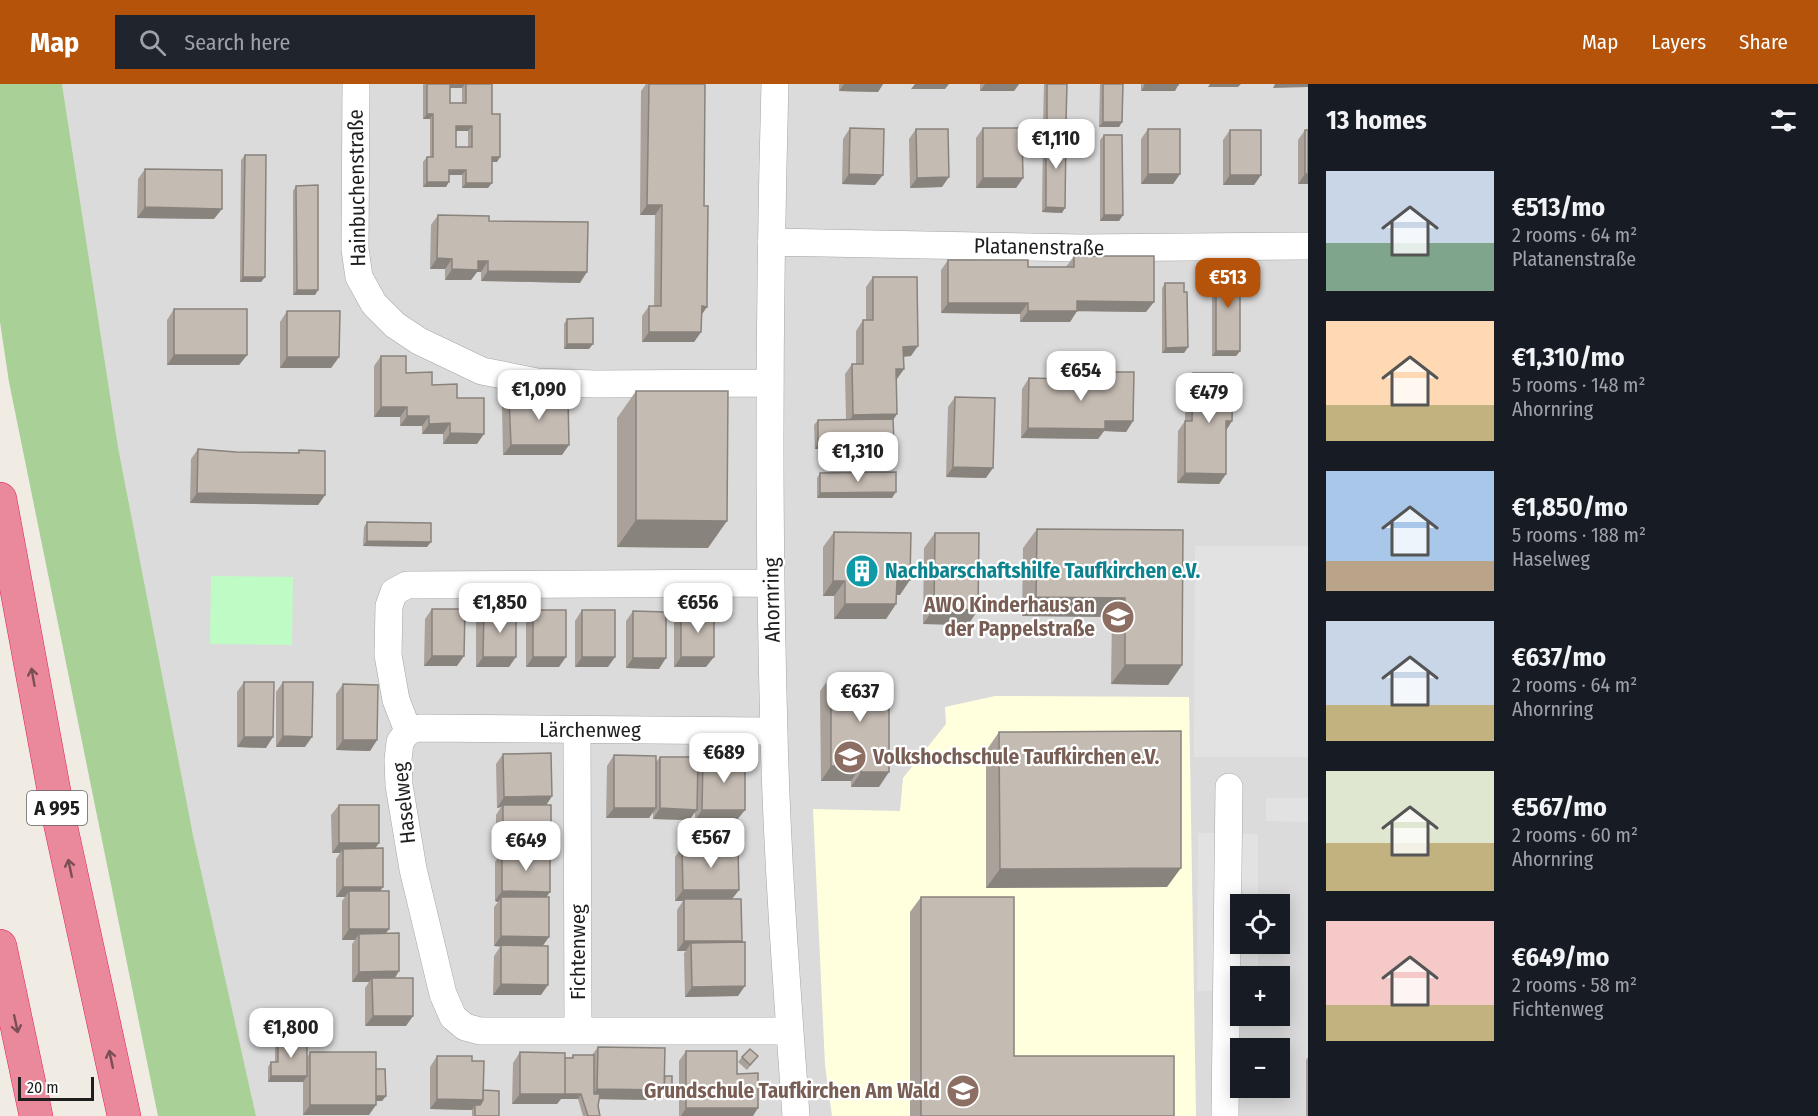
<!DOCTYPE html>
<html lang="en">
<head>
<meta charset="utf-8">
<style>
  body { margin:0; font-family:"Fira Sans Condensed",sans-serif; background:#20242c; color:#f1f3f6; height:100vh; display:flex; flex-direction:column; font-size:22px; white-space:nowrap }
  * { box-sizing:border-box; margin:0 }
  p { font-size:20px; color:#9ea1a6 }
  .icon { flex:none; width:33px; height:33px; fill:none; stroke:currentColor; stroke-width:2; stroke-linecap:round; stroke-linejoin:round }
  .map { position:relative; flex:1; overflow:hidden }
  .side { display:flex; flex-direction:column; background:#171b24; width:510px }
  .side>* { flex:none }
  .controls { position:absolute; left:1230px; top:810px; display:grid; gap:12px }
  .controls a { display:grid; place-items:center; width:60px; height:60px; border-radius:0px; background:#171b24; box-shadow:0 3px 15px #0003; font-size:30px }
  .scale { position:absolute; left:18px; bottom:15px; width:76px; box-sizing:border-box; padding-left:6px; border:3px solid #1e1e1e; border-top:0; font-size:16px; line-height:21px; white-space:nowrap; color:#1e1e1e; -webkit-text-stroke:4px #fff; paint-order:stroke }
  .price { position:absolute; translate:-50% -51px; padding:0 14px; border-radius:12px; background:#fff; color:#222; font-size:20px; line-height:39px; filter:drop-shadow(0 2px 3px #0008) }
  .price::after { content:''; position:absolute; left:50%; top:36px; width:18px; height:14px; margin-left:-9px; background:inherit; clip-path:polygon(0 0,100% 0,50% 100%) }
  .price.active { background:#b45309; color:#fff }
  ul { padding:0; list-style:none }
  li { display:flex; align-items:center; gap:18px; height:150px; padding:0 18px }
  li span { display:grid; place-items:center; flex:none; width:168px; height:120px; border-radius:0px; color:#555 }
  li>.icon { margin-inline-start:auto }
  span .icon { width:72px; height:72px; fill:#fffc; stroke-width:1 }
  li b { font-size:26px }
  h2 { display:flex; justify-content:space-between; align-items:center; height:72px; padding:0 18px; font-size:26px }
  header { display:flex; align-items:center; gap:36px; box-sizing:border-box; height:84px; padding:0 30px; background:#b45309; color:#fff }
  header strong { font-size:28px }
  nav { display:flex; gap:33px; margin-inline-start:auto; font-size:21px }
  .search { width:420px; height:54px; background:#20242c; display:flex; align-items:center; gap:15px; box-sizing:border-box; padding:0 21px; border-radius:0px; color:#9ea1a6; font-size:22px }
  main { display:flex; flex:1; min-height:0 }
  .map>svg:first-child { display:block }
  .residential { fill:#dcdbdb; fill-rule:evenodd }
  .education { fill:#ffd }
  .forest { fill:#a8d097 }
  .park { fill:#bffbc4 }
  .parking { fill:#e2e2e2 }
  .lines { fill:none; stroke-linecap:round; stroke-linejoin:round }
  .street-casing { stroke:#a5a5a5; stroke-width:28 }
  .highway-casing { stroke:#e11e60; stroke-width:34 }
  .street { stroke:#fff; stroke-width:27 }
  .highway { stroke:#ea899b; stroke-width:33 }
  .wall { fill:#a9a19a; fill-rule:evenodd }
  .shaded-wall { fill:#89837d }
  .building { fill:#c4bbb3; stroke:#89837d; stroke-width:1.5; fill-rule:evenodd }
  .oneway { stroke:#7a4e56 }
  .labels { text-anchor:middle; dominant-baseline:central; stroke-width:4.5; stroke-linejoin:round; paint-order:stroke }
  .shield { fill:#fff; stroke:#626262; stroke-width:1.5 }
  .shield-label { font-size:20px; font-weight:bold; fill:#1e1e1e }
  .street-label { font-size:21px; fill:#1e1e1e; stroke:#fff }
  .culture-label { font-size:21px; font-weight:bold; fill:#0d838f; stroke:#fff; text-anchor:start }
  .education-label { font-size:21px; font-weight:bold; fill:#785e54; stroke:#fff; text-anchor:end }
</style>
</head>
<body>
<header>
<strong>Map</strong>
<div class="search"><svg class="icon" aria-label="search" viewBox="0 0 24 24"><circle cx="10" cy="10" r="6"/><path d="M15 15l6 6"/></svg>Search here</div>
<nav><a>Map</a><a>Layers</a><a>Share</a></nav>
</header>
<main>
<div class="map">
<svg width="1308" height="1032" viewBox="0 0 1308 1032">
  <rect width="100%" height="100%" fill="#f0ece4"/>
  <!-- residential -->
  <path class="residential" d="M62 0H1308V1032H256L193 751 118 363ZM1240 820H1280V860H1240ZM1240 892H1280V932H1240ZM1240 964H1280V1004H1240Z"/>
  <!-- education -->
  <path class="education" d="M995 612 1189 613 1196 1032H832L825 981 813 725 900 727 903 694 946 640 945 623Z"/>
  <!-- forest -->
  <path class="forest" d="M0 0H62L118 363 193 751 256 1032H158L9 298 0 238Z"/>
  <!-- park -->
  <path class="park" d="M211 492 293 493 292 561 210 560Z"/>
  <!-- parking -->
  <path class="parking" d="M1195 462H1308V673H1194Z
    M1266 714H1308V738L1266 737Z
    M1198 749H1219L1218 907H1197Z
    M1238 750H1258V820H1240V860H1258V892H1240V908H1237Z"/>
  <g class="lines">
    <defs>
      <path id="street" d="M356 0 355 165 359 193 374 220 395 241 419 257 482 287 537 298 595 300 769 299
        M775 0C769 216 768 432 774 649 777 776 787 904 796 1032
        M771 158 1081 164 1308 162
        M771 499 407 501 394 508 389 522 388 571 396 616 408 647 400 658 398 676 399 701 413 785 443 910 453 933 465 943 480 947H790
        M577 646 578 946
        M408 647 420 644 774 647
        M1225 1032 1229 703"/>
      <path id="highway" d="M0 415 59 734 124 1032
        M0 862 36 1032"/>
    </defs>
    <!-- street casing -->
    <use href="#street" class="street-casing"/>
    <!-- highway casing -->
    <use href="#highway" class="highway-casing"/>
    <!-- street -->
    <use href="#street" class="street"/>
    <!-- highway -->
    <use href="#highway" class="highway"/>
  </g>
  <!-- wall -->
  <path class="wall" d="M423 0H492V30L497 78H492L488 104H462V91H449L446 103H423V78L427 73H430V35H423ZM450 4H462V19H450ZM456 47H468V63H456Z
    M646 0H705L704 122 707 223 701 231V248L694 258H642V232L649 222H654L655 131H640L641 7Z
    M839 0H883L878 8 839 7Z
    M980 0H1019L1014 7H980Z
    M1044 0H1067L1066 37 1063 42H1043Z
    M1100 0H1123L1122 38 1119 43H1099Z
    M1141 0H1178V1L1175 7H1141Z
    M850 44 875 101 842 100 843 55Z
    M983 44 1023 94 1016 104H976V54Z
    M916 45 942 103 910 104 909 55Z
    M1148 45 1180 90 1173 100H1141V55Z
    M1230 46 1261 91 1254 101H1223V56Z
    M1305 46 1308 100H1298V56Z
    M1046 50 1062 129 1042 128 1043 55Z
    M1104 51 1123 131 1119 137H1100V56Z
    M245 71 265 193 261 198H240L241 76Z
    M145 85 214 135 137 134 138 95Z
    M296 102 318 206 315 211H293V107Z
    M438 131 489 137 580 199 481 197V188H477L471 196H445V185H430L431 141Z
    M1074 172 1146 228 1077 227 1070 238H1020V230L941 229V186L948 176 1028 183H1066Z
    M1216 181 1233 189 1240 267 1236 272H1212V186Z
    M873 193 911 272 903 273 904 285 897 295 893 335 894 359 890 364 815 365 814 341 818 336H846L845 290 852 280H856V247L863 236H866V203Z
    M1165 199 1184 208 1188 263 1184 269H1162V204Z
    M174 225 247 271 239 281H167V236Z
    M287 227 339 273 331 284H280V238Z
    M567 235 589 265H564V240Z
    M381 272 406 289 457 314 477 360H443V350H422V342H400V333H374V282Z
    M1106 288 1133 337 1126 348 1104 347 1098 355 1021 354 1022 305 1029 294 1100 296Z
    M1193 289 1232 337 1226 346V390L1219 400 1177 399 1178 347 1185 337 1186 299Z
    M636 307 708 464 617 463V334Z
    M509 313 562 371H503L502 323Z
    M955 313 986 394 946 393 948 323Z
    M198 365 236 368 297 369 299 366 325 411 318 421 190 419 191 375Z
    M820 389 892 414H817V394Z
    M367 438 427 463 363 462 364 443Z
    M1037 445 1183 446 1182 581 1168 601 1111 600 1112 533 1022 532 1023 464Z
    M834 448 900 511H896V520L886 535H834V512H823V463Z
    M935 449 968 541 923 540 924 464Z
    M432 525 457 582H424L425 535Z
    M484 526 509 583H476V536Z
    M533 526 559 583H526V536Z
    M582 526 608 583H575V537Z
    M681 526 706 583H674V537Z
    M633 527 659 585 626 584V537Z
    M831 592 879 703H851V697H821L820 607Z
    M244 598 266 664 237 663V608Z
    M283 598 305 663H276V608Z
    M343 600 377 656 370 667 336 666V610Z
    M999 648 1167 803 986 804V667Z
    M503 670 552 712 546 721 551 760 545 769 546 813 543 862 541 911H493L494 872 500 863 494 862V823L498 818 495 817V778L501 770H496V731L501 723 497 724 496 680Z
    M614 671 656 678 660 673 698 681 703 673 737 736H695V728L689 736 653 735V728L649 734H606L607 682Z
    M339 721 375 764 386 849 399 887 395 894 406 942H365V904L369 898H352V860L355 856H342V817L345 813H336V775L340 769H332L331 731Z
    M682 763 739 806 732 815 741 858 738 912 685 913 684 869 686 867H677V826L683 817H675V773Z
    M921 813 1014 972 1174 1032H910V828Z
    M278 957 307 974 310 968 376 985 386 1012 382 1017H376L369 1031H303V998H268V983L271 978H275V962Z
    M598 963 665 992 672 1008 668 1013H659L657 1016 599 1015 598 1022 600 1032H583L578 1015H561L557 1020H512L513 979 520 968 571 974 573 971H592Z
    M686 967 737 990 753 1032H679V977Z
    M437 972 472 977 483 1006 499 1032H472V1026L430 1025V983Z
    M758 972 747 986 738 978 742 973Z
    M1308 973V1032H1306V976Z"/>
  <!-- shaded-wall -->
  <path class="shaded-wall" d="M449 0H465L462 4H447Z
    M844 0H883L878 8 839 7Z
    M915 0H949L945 5H911Z
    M985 0H1019L1014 7H980Z
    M1210 0H1241L1238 3H1208Z
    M1275 0H1308V3L1273 4Z
    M1145 1H1178L1175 7H1141Z
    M427 30H433L430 35H423Z
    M1047 37H1066L1063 42H1043Z
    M1103 38H1122L1119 43H1099Z
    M456 42H472L468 47H453Z
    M492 73H500L497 78H488Z
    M449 86H466L462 91H446Z
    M849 90 883 91 875 101 842 100Z
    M1148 90H1180L1173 100H1141Z
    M1305 90H1308V100H1298Z
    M1230 91H1261L1254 101H1223Z
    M949 93 942 103 910 104 917 94Z
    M983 94H1023L1016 104H976Z
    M427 98H449L446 103H423Z
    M466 99H492L488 104H462Z
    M647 121H662L655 131H640Z
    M145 123 222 125 214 135 137 134Z
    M1046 123 1065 124 1062 129 1042 128Z
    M1104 131H1123L1119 137H1100Z
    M437 174 452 175 445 185H430Z
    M478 177H488L481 188H477L471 196H445L452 185Z
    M488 187 587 188 580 199 481 197Z
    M243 193H265L261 198H240Z
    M297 206H318L315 211H293Z
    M1077 217 1154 218 1146 228 1070 227Z
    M948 219H1028L1020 230 941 229Z
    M702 222 707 223 700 233Z
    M1028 227H1077L1070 238H1020Z
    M649 248H701L694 258H642Z
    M567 260H593L589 265H564Z
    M918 262 911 272 896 273 903 263Z
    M1188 263 1184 269H1162L1166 264Z
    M1216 267H1240L1236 272H1212Z
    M174 271H247L239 281H167Z
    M287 273H339L331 284H280Z
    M896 285H904L896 296Z
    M381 323H407L400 333H374Z
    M897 330 890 341H846L853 331Z
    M407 332H429L422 342H400Z
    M1105 337H1133L1126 348 1104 347 1098 355 1021 354 1028 344Z
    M1226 337H1232L1225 348Z
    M450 339 443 350H422L429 340Z
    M450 349 484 350 477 360H443Z
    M894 359 890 364 815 365 818 360Z
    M511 361H569L562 371H503Z
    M953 383 993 384 986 394 946 393Z
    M1185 389 1226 390 1219 400 1177 399Z
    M896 408 892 414H817L820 409Z
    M197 409 325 411 318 421 190 419Z
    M636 436 727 437 708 464 617 463Z
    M367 457 431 458 427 463 363 462Z
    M897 496H910L900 511H886Z
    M833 497H845L834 512H823Z
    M1036 513 1125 514 1112 533 1022 532Z
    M845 520H896L886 535H834Z
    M934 525 978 526 968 541 923 540Z
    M432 572H464L457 582H424Z
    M483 573H516L509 583H476Z
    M533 573H566L559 583H526Z
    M582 573H615L608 583H575Z
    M681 573H714L706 583H674Z
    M633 574H666L659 585 626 584Z
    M1125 581H1182L1168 601 1111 600Z
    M283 652 312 653 305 663H276Z
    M244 653H273L266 664 237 663Z
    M343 656H377L370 667 336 666Z
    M831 682H861L851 697H821Z
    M861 688H889L879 703H851Z
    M552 712 545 723 503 721 501 723 497 724 504 713Z
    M614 724H656L649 734H606Z
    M660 724 697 726 689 736 653 735Z
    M702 726H745L737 736H695Z
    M339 759H379L372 769 343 765 340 769H332Z
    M503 760H551L543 770 502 768 501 770H496Z
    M1181 784 1167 803 986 804 1000 785Z
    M343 803H383L376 813 349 807 345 813H336Z
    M683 806H739L731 816 675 817Z
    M502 807 550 808 543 818 501 813 498 818 495 817Z
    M349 845H389L382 855 359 850 355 856H342Z
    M501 852 549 853 542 863 494 862Z
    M684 857H742L735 867 691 859 686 867H677Z
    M399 887 392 898 372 894 369 898H352L359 888Z
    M501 900 548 901 541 911H493Z
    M745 902 738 912 685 913 692 903Z
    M373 932H413L406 942H365Z
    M271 992H307L303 998H268Z
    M597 1005 664 1006 672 1008 668 1013H659L657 1016 590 1015Z
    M520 1010H581L578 1015H561L557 1020H512Z
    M372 1012H386L382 1017H369Z
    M437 1015 483 1016 476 1026 475 1021 472 1026 430 1025Z
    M310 1021H376L369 1031H303Z
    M686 1024H758L753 1032H681Z"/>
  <!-- building -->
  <path class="building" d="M427 0H450V19H466V0H492V30H500V73H492V99H466V86H449V98H427V73H433V30H427ZM456 42H472V63H456Z
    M649 0H705L704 122H708L707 210V223L702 222 701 248H649V222H661L662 121H647Z
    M1047 0H1067L1066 37H1047Z
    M1103 0H1123L1122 38H1103Z
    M1145 0H1178V1H1145Z
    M850 44 884 45 883 91 849 90Z
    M983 44H1022L1023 94H983Z
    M916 45H948L949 93 917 94Z
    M1148 45H1180V90H1148Z
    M1230 46H1261V91H1230Z
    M1305 46H1308V90H1305Z
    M1046 50H1066L1065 124 1046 123Z
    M1104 51H1122L1123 131H1104Z
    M245 71H266L265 193H243Z
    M145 85 222 86V125L145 123Z
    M318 101V206H297L296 102Z
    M438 131 489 132V137L588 138 587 188 488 187V177H478V186L452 185V175L437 174Z
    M1074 172H1154V218L1077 217V227H1028V219H948V176H1028V183H1074Z
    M1216 181H1233V189H1240V267H1216Z
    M873 193H917L918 262 903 263 904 285H896L897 330 853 331 852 280H863V236H873Z
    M1165 199H1184V208H1187L1188 263 1166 264Z
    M174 225H247V271H174Z
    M287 227H340L339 273H287Z
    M593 234V260H567V235Z
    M381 272H406V289L432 288V301L457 300V314H484V350L450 349V339L429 340V332H407V323H381Z
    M1106 288H1134L1133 337H1105V345L1028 344 1029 294 1106 296Z
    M1193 289H1233L1232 337H1226V390L1185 389V337H1192Z
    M636 307H728L727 437 636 436Z
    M509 313 568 314 569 361H511Z
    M955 313 995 314 993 384 953 383Z
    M893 335 894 359 818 360V336Z
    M198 365 236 368 299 369V366L325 367V411L197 409Z
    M896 388V408L820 409V389Z
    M367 438 431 439V458L367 457Z
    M1037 445 1183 446 1182 581H1125V514L1036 513Z
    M834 448 911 449 910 496H897L896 520H845V497H833Z
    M935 449H979L978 526 934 525Z
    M432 525H465L464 572H432Z
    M484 526H516V573H483Z
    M533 526H566V573H533Z
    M582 526H615V573H582Z
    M681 526H714V573H681Z
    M633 527 666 528V574H633Z
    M865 591V595H889V688H861V682H831V592Z
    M244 598H274L273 653H244Z
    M283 598H313L312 653 283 652Z
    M343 600 378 601 377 656H343Z
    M1181 647V784L1000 785 999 648Z
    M551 669 552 712 504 713 503 670Z
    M614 671 656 672V724H614Z
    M660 673H698L697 726 660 724Z
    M703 673H745V726H702Z
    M339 721H379V759H339Z
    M503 721H551V760H503Z
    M682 763H738L739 806H683Z
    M383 764V803H343V765Z
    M502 768 550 769V808L502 807Z
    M349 807H389V845H349Z
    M501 813H549V853L501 852Z
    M921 813H1014V972H1174V1032H921Z
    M684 815H741L742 857H684Z
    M399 849V887L359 888V850Z
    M745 858V902L692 903 691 859Z
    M501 861 548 862V901L501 900Z
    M372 894H413V932H373Z
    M278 957H307V992H271V978H278Z
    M598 963 665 964 664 1006 597 1005Z
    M750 965 758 972 750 981 742 973Z
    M686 967H737V990L758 989V1024H686Z
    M310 968H376V1021H310Z
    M520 968 565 969V1010H520Z
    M573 971H594V1010H600L598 1022 600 1032H588L581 1010H565V974H573Z
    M437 972H472V977H484L483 1016 437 1015Z
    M376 985H385L386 1012H376Z
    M665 992H672V1008H663L664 1006Z
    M483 1006 499 1007V1032H475V1021H480L483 1016Z"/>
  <!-- one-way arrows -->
  <defs><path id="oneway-shaft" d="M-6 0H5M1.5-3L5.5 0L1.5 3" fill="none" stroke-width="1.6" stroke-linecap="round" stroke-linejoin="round" transform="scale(1.5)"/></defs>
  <g class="oneway">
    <use href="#oneway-shaft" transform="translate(33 593) rotate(-100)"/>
    <use href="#oneway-shaft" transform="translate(70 784) rotate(-102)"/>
    <use href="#oneway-shaft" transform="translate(16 940) rotate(78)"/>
    <use href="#oneway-shaft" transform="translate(111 975) rotate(-102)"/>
  </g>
  <!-- icons -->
  <defs>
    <symbol id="building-disc" viewBox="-11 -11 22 22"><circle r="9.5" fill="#0f9aa8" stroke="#fff"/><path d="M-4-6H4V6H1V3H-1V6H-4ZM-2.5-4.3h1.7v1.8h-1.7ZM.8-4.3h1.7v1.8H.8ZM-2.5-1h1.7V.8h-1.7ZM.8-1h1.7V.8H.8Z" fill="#fff"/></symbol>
    <symbol id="school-disc" viewBox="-11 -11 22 22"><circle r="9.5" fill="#8d6e63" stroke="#fff"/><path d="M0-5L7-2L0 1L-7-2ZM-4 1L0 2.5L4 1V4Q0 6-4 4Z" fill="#fff"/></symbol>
    <symbol id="university-disc" viewBox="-11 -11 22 22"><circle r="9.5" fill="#8d6e63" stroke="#fff"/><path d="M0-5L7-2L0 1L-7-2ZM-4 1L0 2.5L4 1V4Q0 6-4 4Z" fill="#fff"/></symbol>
  </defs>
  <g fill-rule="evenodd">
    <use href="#building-disc" x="843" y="468" width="38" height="38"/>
    <use href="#school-disc" x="1099" y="514" width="38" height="38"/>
    <use href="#university-disc" x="831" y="654" width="38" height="38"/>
    <use href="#school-disc" x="944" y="988" width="38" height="38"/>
  </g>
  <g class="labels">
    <!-- shield labels -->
    <rect class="shield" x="27" y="707" width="60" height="34" rx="4.5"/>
    <g class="shield-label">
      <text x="57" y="724">A 995</text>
    </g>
    <!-- street labels -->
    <g class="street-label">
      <text transform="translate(357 104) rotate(-91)">Hainbuchenstraße</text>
      <text transform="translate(1039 163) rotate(1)">Platanenstraße</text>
      <text transform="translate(772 516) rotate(-91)">Ahornring</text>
      <text x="590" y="646">Lärchenweg</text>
      <text transform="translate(404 719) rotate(-96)">Haselweg</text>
      <text transform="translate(578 868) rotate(-90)">Fichtenweg</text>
    </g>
    <!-- culture labels -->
    <g class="culture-label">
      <text x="885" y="487">Nachbarschaftshilfe Taufkirchen e.V.</text>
    </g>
    <!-- education labels -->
    <g class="education-label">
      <text x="1095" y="521">AWO Kinderhaus an<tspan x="1095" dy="24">der Pappelstraße</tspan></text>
      <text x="873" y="673" text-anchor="start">Volkshochschule Taufkirchen e.V.</text>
      <text x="940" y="1007">Grundschule Taufkirchen Am Wald</text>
    </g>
  </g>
</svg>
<div class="controls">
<a><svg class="icon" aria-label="locate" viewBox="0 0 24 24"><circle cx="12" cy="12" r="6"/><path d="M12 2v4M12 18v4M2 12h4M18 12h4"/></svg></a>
<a>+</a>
<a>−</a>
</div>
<div class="scale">20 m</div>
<b class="price" style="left:1056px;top:86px">€1,110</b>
<b class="price active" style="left:1228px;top:225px">€513</b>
<b class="price" style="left:1081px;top:318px">€654</b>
<b class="price" style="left:539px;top:337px">€1,090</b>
<b class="price" style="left:1209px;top:340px">€479</b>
<b class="price" style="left:858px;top:399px">€1,310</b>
<b class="price" style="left:500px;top:550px">€1,850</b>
<b class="price" style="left:698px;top:550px">€656</b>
<b class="price" style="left:860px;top:639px">€637</b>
<b class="price" style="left:724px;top:700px">€689</b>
<b class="price" style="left:711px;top:785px">€567</b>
<b class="price" style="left:526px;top:788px">€649</b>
<b class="price" style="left:291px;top:975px">€1,800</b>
</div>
<section class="side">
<h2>13 homes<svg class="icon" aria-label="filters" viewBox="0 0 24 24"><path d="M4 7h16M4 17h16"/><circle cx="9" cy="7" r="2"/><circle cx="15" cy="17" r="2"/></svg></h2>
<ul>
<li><span style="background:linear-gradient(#c9d6e8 60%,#7fa58c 0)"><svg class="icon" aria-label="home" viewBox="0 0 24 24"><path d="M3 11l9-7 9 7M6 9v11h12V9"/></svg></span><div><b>€513/mo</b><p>2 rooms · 64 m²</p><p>Platanenstraße</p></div></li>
<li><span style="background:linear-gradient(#ffd9b3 70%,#c2b280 0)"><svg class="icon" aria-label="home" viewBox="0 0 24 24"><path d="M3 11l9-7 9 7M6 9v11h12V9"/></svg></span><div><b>€1,310/mo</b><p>5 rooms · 148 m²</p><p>Ahornring</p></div></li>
<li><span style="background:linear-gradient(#a9c7e8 75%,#b9a48a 0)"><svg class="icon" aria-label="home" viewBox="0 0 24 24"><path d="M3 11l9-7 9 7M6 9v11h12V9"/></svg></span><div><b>€1,850/mo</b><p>5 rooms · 188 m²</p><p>Haselweg</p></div></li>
<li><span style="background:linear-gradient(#c9d6e8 70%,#c2b280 0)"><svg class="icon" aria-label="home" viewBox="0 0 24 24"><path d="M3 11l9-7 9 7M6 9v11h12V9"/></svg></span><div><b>€637/mo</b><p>2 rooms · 64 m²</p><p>Ahornring</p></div></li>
<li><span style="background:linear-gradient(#dfe7d0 60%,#c2b280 0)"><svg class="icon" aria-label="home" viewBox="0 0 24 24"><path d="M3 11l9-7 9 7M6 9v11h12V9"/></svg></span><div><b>€567/mo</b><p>2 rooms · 60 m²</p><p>Ahornring</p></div></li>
<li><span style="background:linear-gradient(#f6c9c9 70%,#c2b280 0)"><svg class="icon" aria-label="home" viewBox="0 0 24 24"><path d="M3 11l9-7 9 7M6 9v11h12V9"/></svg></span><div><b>€649/mo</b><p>2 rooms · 58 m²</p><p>Fichtenweg</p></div></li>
</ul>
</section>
</main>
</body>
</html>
